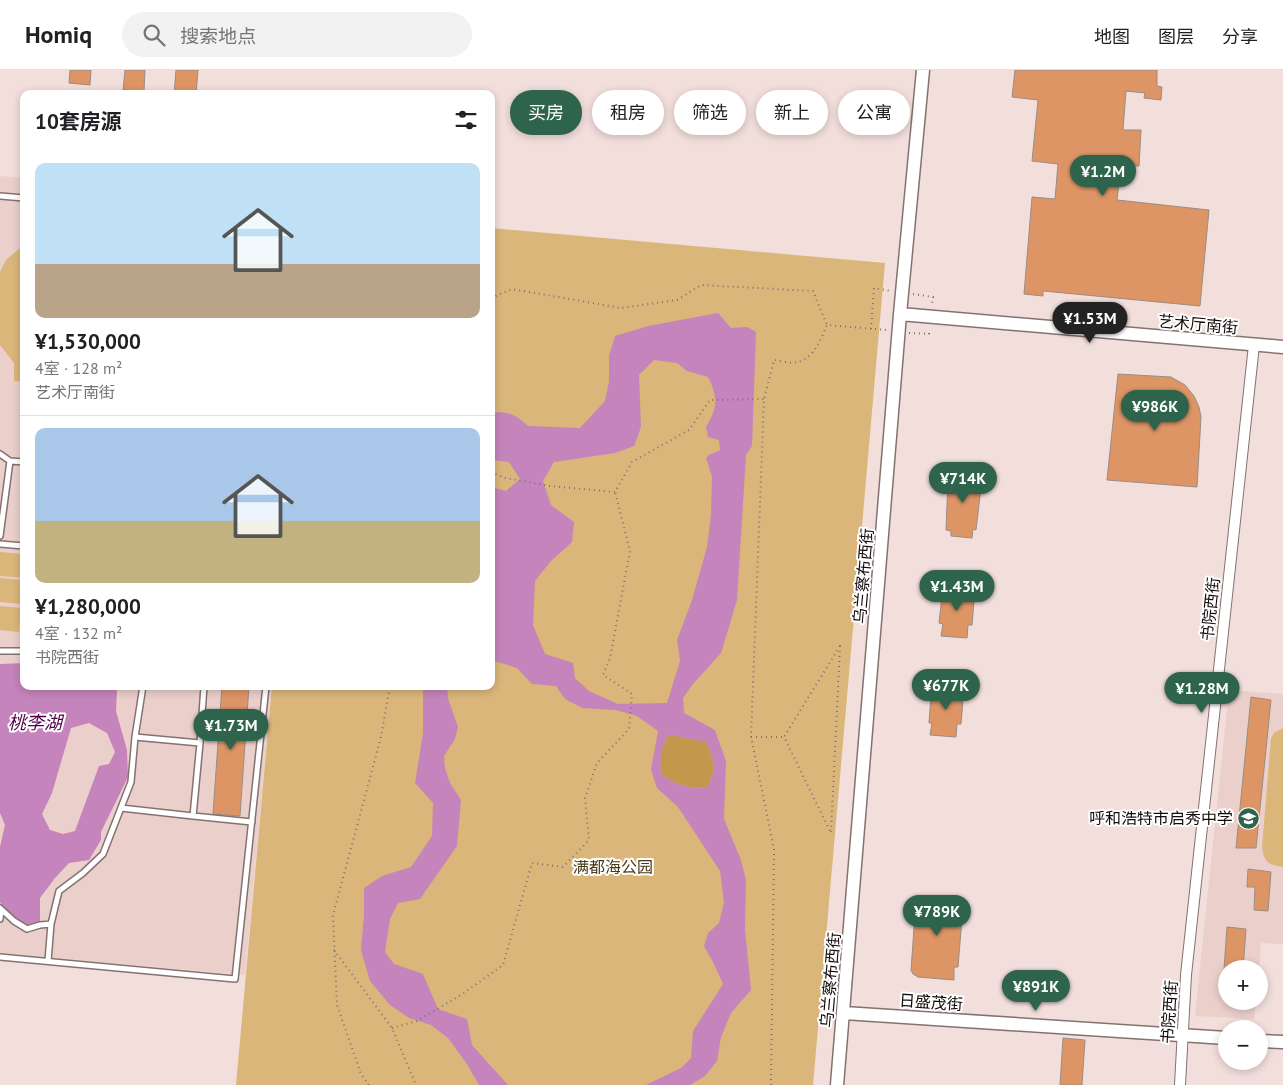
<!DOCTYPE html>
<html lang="zh">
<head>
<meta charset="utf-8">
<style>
  body { margin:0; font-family:"PT Sans","Noto Sans SC",sans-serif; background:#f2f2f2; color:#202124; height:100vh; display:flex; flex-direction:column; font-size:19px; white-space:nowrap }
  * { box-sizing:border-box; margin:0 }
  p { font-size:16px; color:#757577 }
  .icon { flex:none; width:28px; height:28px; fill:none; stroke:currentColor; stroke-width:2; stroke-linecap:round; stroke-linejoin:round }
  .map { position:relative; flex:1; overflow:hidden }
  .side { position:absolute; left:20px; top:20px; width:475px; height:600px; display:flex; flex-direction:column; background:#fff; border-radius:10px; box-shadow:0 2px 8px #0003 }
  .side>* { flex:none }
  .banner { position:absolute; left:510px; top:20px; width:475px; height:45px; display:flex; gap:10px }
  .fabs { position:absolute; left:1218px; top:890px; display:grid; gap:10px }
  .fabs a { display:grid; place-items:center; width:50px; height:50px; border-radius:50%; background:#fff; box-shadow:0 2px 8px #0003; font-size:25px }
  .price { position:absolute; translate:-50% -42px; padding:0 11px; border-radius:18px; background:#2e644b; color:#fff; font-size:16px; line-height:32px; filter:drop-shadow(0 1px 2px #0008) }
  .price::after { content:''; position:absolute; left:50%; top:30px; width:15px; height:11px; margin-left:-8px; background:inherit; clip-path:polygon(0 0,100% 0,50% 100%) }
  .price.active { background:#222; color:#fff }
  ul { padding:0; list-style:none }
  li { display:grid; align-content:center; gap:10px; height:265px; padding:0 15px }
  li+li { border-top:1px solid #e0e0e0 }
  li span { display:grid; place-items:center; height:155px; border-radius:10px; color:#555 }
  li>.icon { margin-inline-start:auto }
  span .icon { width:90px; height:90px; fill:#fffc; stroke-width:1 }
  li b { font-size:21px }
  h2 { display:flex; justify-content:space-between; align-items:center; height:60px; padding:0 15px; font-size:21px }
  .tag { padding:0 18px; border-radius:22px; background:#fff; box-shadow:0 2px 8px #0003; font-size:18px; line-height:45px }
  .tag.active { background:#2e644b; color:#fff }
  header { display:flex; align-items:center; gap:30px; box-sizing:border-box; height:70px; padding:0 25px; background:#fff; border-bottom:1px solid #e0e0e0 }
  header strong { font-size:24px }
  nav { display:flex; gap:28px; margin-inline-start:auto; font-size:18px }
  .search { width:350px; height:45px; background:#f2f2f2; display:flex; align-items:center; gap:12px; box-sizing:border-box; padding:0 18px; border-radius:28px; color:#757577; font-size:19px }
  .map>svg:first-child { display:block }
  .built { fill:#ebcfcb }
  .green { fill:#dab67a }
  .forest { fill:#c3984c }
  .water { fill:#c584bb; fill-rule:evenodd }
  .building { fill:#de9566; stroke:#9b8c83 }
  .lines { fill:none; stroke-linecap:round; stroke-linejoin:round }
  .service-casing { stroke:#847270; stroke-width:8 }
  .minor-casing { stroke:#847270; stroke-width:12 }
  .tertiary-casing { stroke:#847270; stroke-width:15 }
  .path { stroke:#7e716f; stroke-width:2; stroke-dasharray:1 4; stroke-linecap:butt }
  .service { stroke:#fff; stroke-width:5 }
  .minor { stroke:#fff; stroke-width:10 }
  .tertiary { stroke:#fff; stroke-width:12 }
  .labels { text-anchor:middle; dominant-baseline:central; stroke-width:4; stroke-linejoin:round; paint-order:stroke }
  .street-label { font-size:16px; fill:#120c0b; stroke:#fff }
  .poi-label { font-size:16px; fill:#120c0b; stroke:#fff; text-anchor:end }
  .park-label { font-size:16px; fill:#4a3817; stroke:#fff }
  .water-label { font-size:18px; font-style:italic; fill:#51004b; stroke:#fff }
</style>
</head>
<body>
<header>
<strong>Homiq</strong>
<div class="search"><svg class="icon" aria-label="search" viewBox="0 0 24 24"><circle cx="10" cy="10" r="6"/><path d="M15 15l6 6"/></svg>搜索地点</div>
<nav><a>地图</a><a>图层</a><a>分享</a></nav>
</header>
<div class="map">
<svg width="1283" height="1015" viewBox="0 0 1283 1015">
  <rect width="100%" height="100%" fill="#f2dedb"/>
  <!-- built -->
  <path class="built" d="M0 106 24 108V616H272L245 905 0 883Z
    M1229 620 1283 624V874L1261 873 1259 899H1226V931H1256L1254 949 1195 946Z"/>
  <!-- green -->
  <path class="green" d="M491 158 885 193 813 1015H236L272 616H491Z
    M24 163V312L14 311V293L0 275V202L6 190 22 176Z
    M0 482 24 484V508L0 506Z
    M0 508 23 510 21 534 0 532Z
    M0 536 21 538 19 562 0 560Z
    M1283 658V797C1268 795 1264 792 1262 777L1271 668 1274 663Z"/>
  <!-- forest -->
  <path class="forest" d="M669 665 706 671C714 689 717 700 707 717 689 719 676 715 661 704 660 688 659 679 669 665Z"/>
  <!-- water -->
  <path class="water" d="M718 243 731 258 747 257 756 262 752 376 746 385 737 530 721 583 693 614 683 628 684 643 715 660 726 691 724 749 741 790 746 810 745 859 751 920 731 943 721 967 717 991 705 1006 690 1015H646L681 998 691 988 693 961 723 914 714 894 704 876 708 863 719 853 724 832 720 801 678 737 657 718 651 700 658 661 637 646 616 640 582 638 565 629 556 616 532 614 517 598 491 590V417L506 421 520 409 509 392 491 390V343C507 340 517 345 528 356L580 358 605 331 609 312V286L615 266 648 256ZM654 290 677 293 687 301 708 307C718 327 718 338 706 357L708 367 719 370 720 380 709 385 706 388 712 407 711 444 707 477 692 530 677 570 680 591 667 633 618 634 589 621 575 608 573 593 545 584 533 555 535 511 551 491 572 472 574 452 551 435 543 411 554 392 615 383 634 376 641 357 639 305ZM669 665 706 672C714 689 717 700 707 717 689 719 676 715 661 704 660 689 660 677 669 665Z
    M24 593V616H119L117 620 116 641 127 680 128 707 101 762V770L89 790 69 793 55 808 40 828V855L27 859 14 851 0 832V777L5 755 0 743V594ZM89 653 107 663 115 682 109 694 99 696 75 761 63 764 50 760 42 744 52 723 71 658Z
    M423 616H447L448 628 458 657 455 669 444 686 445 698 450 713 461 730 457 776 420 829 398 833 390 849 385 882 394 894 423 904 438 939 467 949 472 975 508 1015H479L467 994 448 968 431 955 409 948 390 935 370 911 361 880 364 845V818L382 806 411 797 432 766 433 733 415 713 423 663Z"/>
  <!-- building -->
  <path class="building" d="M70 0H91L90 15 69 13Z
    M125 0H145L144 21 123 20Z
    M176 0H198L196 24H174Z
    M1015 0H1157V16L1162 17 1161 30 1144 28 1145 23 1126 21 1123 60H1141L1139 96H1121L1117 130 1209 140 1200 236 1043 221V226L1024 224 1032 127 1055 129 1058 94 1032 91 1038 30 1012 27Z
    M1118 304 1171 307 1185 315 1194 326 1199 337 1201 347 1197 417 1107 410Z
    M956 400 978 404 977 408 982 409 976 460 973 459 972 468 951 466V461L946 460 948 410H951V405L955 406Z
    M946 515 972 518 971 531H974L972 555H968L967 568 941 566 943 554 939 553 942 526H945Z
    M935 614 961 617 960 630H963L961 654H957L956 667 930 665 932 653H929L931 625H934Z
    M222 616H249L240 746 213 744Z
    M1251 627 1271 630 1256 778H1236Z
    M1248 799 1271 802 1268 841 1254 840 1255 817H1247Z
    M927 826 960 828 959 836H963L958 897H954V910L918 907 913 904 911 900 916 831 921 827Z
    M1227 857 1246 859 1243 899H1224Z
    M1063 968 1085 970 1082 1015H1060Z"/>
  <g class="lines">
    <defs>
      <path id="service" d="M0 126 24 128
        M0 384 10 391
        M0 466 10 391 24 392
        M0 474 24 476
        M0 581H24
        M135 667 143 616
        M200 673 204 616
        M193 746 252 752
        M0 838 14 851 27 859 40 855 51 854
        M0 849 1 840
        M0 887 235 909 266 616
        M48 891 51 854 59 821 83 803 103 784 131 712 135 667 200 673 193 746 121 738"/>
      <path id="minor" d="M1180 1015 1186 905 1254 275"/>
      <path id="tertiary" d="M900 244 1283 277
        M844 943 1226 968
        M1259 971 1283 972
        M837 1015 900 244 923 0"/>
    </defs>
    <!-- service casing -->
    <use href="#service" class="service-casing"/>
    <!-- minor casing -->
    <use href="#minor" class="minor-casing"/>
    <!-- tertiary casing -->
    <use href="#tertiary" class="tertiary-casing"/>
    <!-- path -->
    <path class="path" d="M913 224 933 227 932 234
      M491 228 512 219 621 238 677 230 701 215 813 221 827 255
      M871 259 874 218 891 221
      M909 263 929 264V259
      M491 402 505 408 550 416 615 422 632 392 689 360 710 330 764 329
      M840 576 831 763 784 667Z
      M751 667H784
      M334 880 392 958 416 1015
      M392 958 417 951 461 925 503 895 532 793 563 797 589 770 585 728 597 693 629 659 632 624 603 605 610 588 630 481 615 422
      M369 1015 361 1004 337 935 333 845 381 667 390 616
      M771 1015 774 779 751 667 764 329 774 290C781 291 791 294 798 292 814 288 821 269 827 255L887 260"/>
    <!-- service -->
    <use href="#service" class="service"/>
    <!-- minor -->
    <use href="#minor" class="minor"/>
    <!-- tertiary -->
    <use href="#tertiary" class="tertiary"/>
  </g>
  <!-- icons -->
  <defs>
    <symbol id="school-disc" viewBox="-11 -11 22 22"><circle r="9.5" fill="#2e644b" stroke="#fff"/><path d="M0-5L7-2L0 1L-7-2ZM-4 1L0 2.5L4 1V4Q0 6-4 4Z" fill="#fff"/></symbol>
  </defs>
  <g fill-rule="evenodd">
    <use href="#school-disc" x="1236" y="736" width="25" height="25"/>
  </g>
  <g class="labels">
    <!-- street labels -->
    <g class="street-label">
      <text transform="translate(1198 254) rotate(5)">艺术厅南街</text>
      <text transform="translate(863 506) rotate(-85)">乌兰察布西街</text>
      <text transform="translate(1210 539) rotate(-84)">书院西街</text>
      <text transform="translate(830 910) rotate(-85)">乌兰察布西街</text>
      <text transform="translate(931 932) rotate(4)">日盛茂街</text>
      <text transform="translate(1169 942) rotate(-86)">书院西街</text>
    </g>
    <!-- poi labels -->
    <g class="poi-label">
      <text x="1233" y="748">呼和浩特市启秀中学</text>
    </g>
    <!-- park labels -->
    <g class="park-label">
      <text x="613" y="797">满都海公园</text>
    </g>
    <!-- water labels -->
    <g class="water-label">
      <text x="35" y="652">桃李湖</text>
    </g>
  </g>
</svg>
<div class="fabs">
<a>+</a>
<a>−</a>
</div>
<b class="price" style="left:1103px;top:127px">¥1.2M</b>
<b class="price active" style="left:1090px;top:274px">¥1.53M</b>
<b class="price" style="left:1155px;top:362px">¥986K</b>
<b class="price" style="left:963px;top:434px">¥714K</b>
<b class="price" style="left:957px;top:542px">¥1.43M</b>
<b class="price" style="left:946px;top:641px">¥677K</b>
<b class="price" style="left:1202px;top:644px">¥1.28M</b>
<b class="price" style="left:231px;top:681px">¥1.73M</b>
<b class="price" style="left:937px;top:867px">¥789K</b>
<b class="price" style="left:1036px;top:942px">¥891K</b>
<div class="banner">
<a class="tag active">买房</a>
<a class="tag">租房</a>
<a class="tag">筛选</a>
<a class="tag">新上</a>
<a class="tag">公寓</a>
</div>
<section class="side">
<h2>10套房源<svg class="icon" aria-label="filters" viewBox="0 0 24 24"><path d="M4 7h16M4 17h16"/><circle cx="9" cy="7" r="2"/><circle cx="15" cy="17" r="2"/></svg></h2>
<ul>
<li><span style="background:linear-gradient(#bfe0f5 65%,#b9a48a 0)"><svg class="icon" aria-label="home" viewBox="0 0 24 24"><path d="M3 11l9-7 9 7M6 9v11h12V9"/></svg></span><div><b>¥1,530,000</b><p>4室 · 128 m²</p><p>艺术厅南街</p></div></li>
<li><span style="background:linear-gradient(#a9c7e8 60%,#c2b280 0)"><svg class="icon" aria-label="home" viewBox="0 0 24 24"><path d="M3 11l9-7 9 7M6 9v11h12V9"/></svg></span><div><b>¥1,280,000</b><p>4室 · 132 m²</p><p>书院西街</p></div></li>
</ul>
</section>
</div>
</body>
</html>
